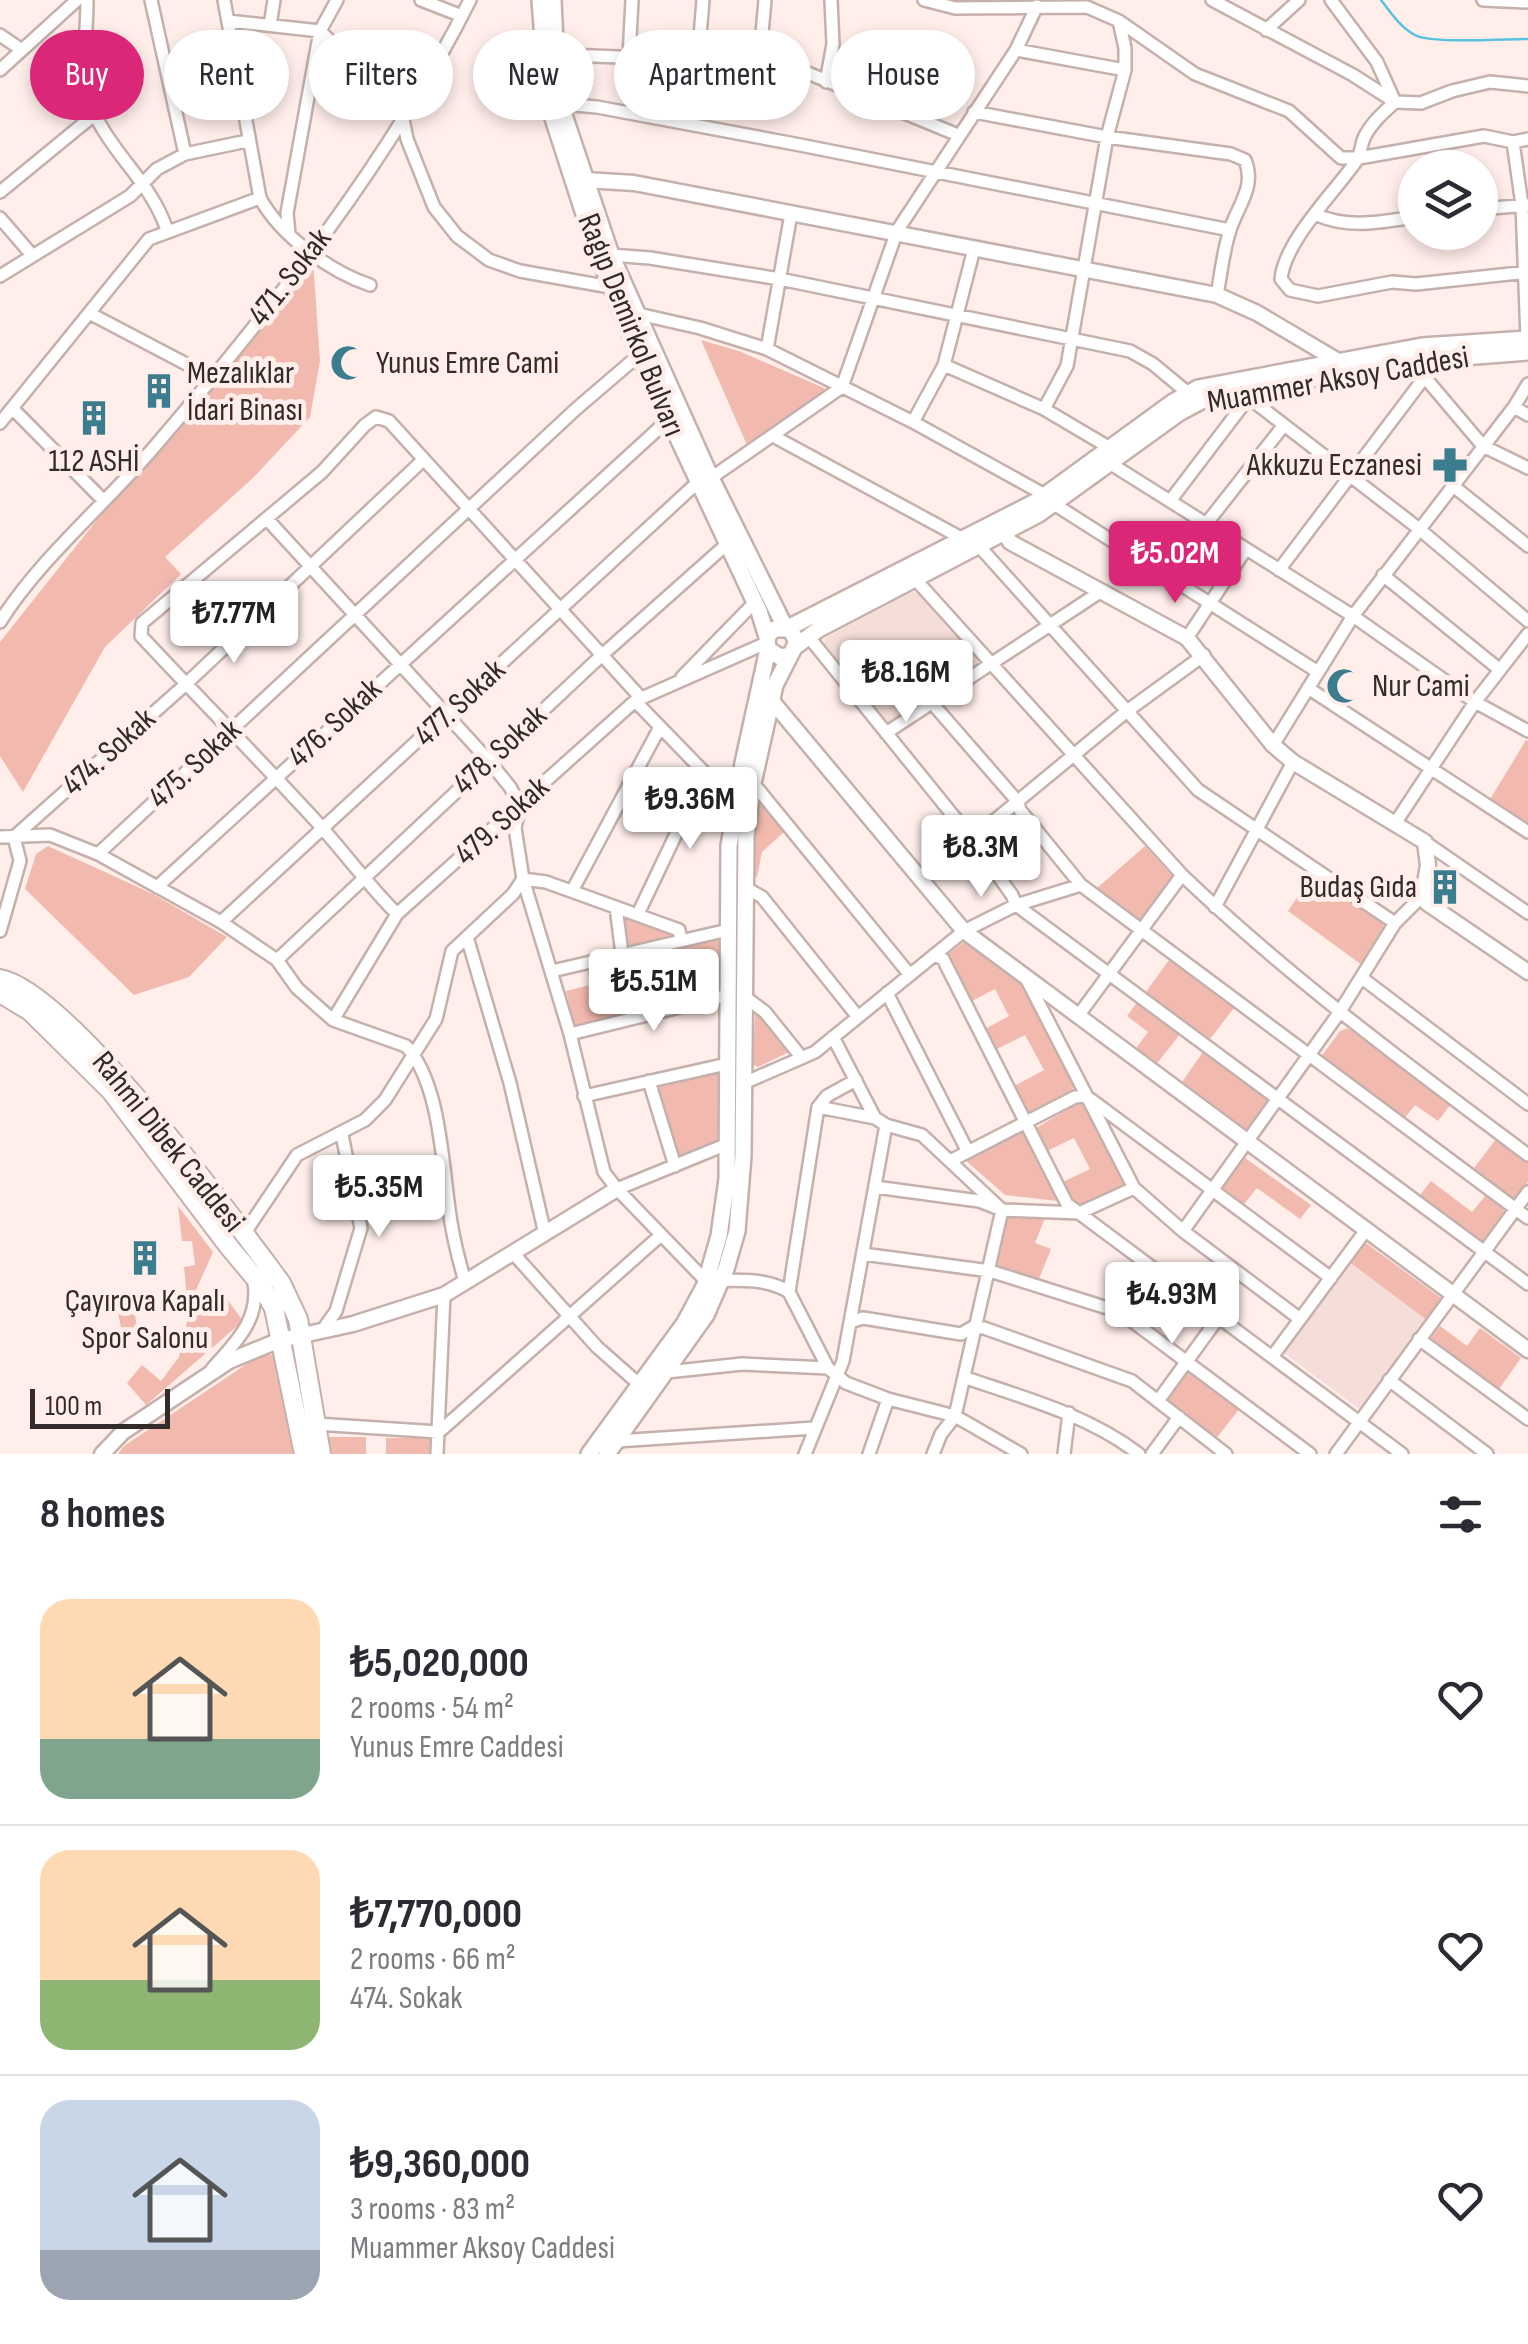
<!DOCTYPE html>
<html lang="en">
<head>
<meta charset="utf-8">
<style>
  body { margin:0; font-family:"Sofia Sans Condensed",sans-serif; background:#f7f7f7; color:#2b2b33; height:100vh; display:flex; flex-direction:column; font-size:38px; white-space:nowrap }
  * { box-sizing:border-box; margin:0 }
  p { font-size:32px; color:#7c7c81 }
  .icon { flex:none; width:55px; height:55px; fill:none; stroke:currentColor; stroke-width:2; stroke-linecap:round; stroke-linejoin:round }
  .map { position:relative; height:1454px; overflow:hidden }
  .sheet { display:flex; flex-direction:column; background:#fff; flex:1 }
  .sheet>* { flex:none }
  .banner { position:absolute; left:30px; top:30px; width:1000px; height:90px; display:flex; gap:20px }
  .fabs { position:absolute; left:1398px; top:150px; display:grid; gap:20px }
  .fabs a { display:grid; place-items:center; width:100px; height:100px; border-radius:50%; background:#fff; box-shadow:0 5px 15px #0003; font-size:50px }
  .scale { position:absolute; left:30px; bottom:25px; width:140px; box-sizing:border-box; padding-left:10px; border:5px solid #332b29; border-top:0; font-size:28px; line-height:35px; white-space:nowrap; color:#332b29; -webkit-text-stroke:8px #ffeeea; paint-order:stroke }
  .price { position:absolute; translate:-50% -85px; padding:0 22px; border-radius:10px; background:#fff; color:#222; font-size:32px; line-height:65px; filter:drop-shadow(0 2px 5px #0008) }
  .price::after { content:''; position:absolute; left:50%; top:60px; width:30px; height:22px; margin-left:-15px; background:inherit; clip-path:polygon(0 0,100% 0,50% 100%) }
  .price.selected { background:#db2777; color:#fff }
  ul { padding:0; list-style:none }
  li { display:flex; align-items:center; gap:30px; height:250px; padding:0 40px }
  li+li { border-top:2px solid #e1e1e2 }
  li span { display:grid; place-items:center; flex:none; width:280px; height:200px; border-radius:30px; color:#555 }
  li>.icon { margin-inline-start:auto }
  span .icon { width:120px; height:120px; fill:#fffc; stroke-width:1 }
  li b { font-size:42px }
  h2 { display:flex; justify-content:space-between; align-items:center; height:120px; padding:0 40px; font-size:42px }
  .pill { padding:0 35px; border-radius:45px; background:#fff; box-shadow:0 5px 15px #0003; font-size:35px; line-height:90px }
  .pill.selected { background:#db2777; color:#fff }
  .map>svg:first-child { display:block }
  .built { fill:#f5ded9 }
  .green { fill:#f2baaf }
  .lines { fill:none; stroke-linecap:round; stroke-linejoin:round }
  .stream { stroke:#5ac2df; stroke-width:2.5 }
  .minor-casing { stroke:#c5b1ac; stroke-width:16 }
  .tertiary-casing { stroke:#c5b1ac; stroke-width:19 }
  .secondary-casing { stroke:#c5b1ac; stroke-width:20 }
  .primary-casing { stroke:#c5b1ac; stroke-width:22 }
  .minor { stroke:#fff; stroke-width:11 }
  .tertiary { stroke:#fff; stroke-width:14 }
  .secondary { stroke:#fff; stroke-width:15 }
  .primary { stroke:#fff; stroke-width:18 }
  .labels { text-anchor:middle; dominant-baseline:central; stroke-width:10; stroke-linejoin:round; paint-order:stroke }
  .street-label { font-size:32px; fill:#332b29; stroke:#ffeeea }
  .poi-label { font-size:32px; fill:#332b29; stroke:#ffeeea; text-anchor:start }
</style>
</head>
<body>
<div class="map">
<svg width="1528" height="1454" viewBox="0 0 1528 1454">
  <rect width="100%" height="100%" fill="#ffeeea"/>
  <!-- built -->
  <path class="built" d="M921 591 980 659 979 666 894 723 882 720 823 648 825 638 910 592Z
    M1351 1264 1428 1321 1359 1409 1284 1353Z"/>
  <!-- green -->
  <path class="green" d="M313 260 320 361 310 417 253 478 165 557 181 574 105 647 23 792 0 756V642L96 521 285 300Z
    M701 340 739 351 824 388 825 392 747 445Z
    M1526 740 1528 741V826L1489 801Z
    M756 800 761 801 785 831 762 852 757 877H749Z
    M48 846 153 894 227 937 189 977 134 995 25 889 36 854Z
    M1145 846 1174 878 1145 917 1136 920 1096 889Z
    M1313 874 1383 923 1384 931 1362 965 1288 911Z
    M734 885H738L736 1180 733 1215 719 1271 716 1270Z
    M628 919 672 933V936L630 945 625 943 623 921Z
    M715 936 720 938 721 988 578 1026 574 1024 566 991 590 985 587 966Z
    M964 942 1022 985 1073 1086V1094L1031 1114 1028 1112 1014 1086 1044 1070 1025 1035 995 1050 985 1029 1009 1016 995 989 970 1002 946 956Z
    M1169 960 1234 1008 1210 1039 1146 992Z
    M1138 1001 1181 1033 1155 1066 1134 1051 1148 1032 1127 1016Z
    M755 1013H759L787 1047V1053L758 1067 753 1065Z
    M1348 1028 1451 1104 1438 1121 1415 1105 1403 1120 1320 1058 1340 1031Z
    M1205 1049 1269 1098 1271 1103 1247 1135 1180 1085Z
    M721 1071V1139L677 1158 656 1088 661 1083Z
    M1078 1103 1086 1107 1124 1182 1123 1188 1080 1208 1073 1202 1063 1182 1090 1169 1074 1138 1047 1151 1036 1128Z
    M1021 1129 1027 1132 1060 1197 1057 1201 1005 1195 964 1159Z
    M1496 1139 1528 1162V1182L1515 1200H1511L1472 1171Z
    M1241 1155 1311 1205 1300 1219 1257 1188 1244 1204 1222 1188Z
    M1431 1181 1472 1212 1486 1195 1503 1209 1505 1215 1486 1241H1480L1420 1195Z
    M178 1206 213 1252 196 1290 193 1296 187 1297 184 1267 195 1265 192 1241H182Z
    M1015 1213 1045 1218 1035 1243 1051 1249 1039 1279 998 1267 997 1262 1008 1217Z
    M1366 1243 1441 1298 1442 1302 1428 1321 1349 1262Z
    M218 1292H222L243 1321 146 1405 127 1383 142 1365 161 1381 179 1357 190 1308H198Z
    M134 1305 138 1338H123L117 1307Z
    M1440 1326 1467 1346 1480 1328 1521 1358 1497 1392 1433 1344 1431 1338Z
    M275 1354 295 1454H118L124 1446 257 1357Z
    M1186 1370 1240 1408 1215 1440 1166 1404 1164 1398Z
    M325 1437H366V1454H328Z
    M386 1438H431V1454H386Z"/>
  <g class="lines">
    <!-- stream -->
    <path class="stream" d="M1381 0C1390 12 1401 28 1415 35 1431 44 1504 39 1528 39"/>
    <defs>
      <path id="minor" d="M87 0C87 35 79 85 96 117 117 159 151 183 167 230
        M151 0 185 154
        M224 0 260 198C280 235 330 272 370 285
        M421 0 462 16
        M924 0 955 8 1087 7 1119 21 1195 74 1289 111 1341 158H1359L1484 136 1513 142 1528 139
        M1212 0 1353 75 1395 102 1421 103 1452 91 1490 82 1528 86
        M1331 0 1377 62 1395 102C1384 112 1371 123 1364 138 1361 145 1361 153 1357 160 1335 192 1285 240 1281 279L1290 290 1318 296 1392 282 1416 284 1528 272
        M1483 0 1528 2
        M228 21 320 31 361 71 403 119 407 139 434 207 457 236 489 260 520 271 610 287
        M270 25 274 0
        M1266 30 1299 0
        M0 35 22 50
        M1016 50 1125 70
        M629 57 632 0
        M698 60 703 0
        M556 65 562 55H567L698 60 798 69 958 135
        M759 66 765 0
        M0 70 77 0
        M826 82 833 44 831 0
        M562 104 597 107 795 144 1230 230
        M974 112 1107 137 1231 154 1245 160C1256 187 1238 205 1230 230 1223 251 1221 274 1217 295
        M1513 142 1522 205 1527 339
        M0 192 94 115
        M1480 209 1528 205
        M1317 215C1349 229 1381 222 1415 217
        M0 218 32 255
        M289 234 287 213 320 31 337 0
        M611 255 650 258 780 279 1130 351 1153 364 1188 393
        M0 276 130 196 157 169 185 154 247 141
        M634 313 700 328 767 349 913 422 1045 495
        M91 314 211 377
        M767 349 791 214
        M1411 361 1483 446 1528 468
        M944 365 1044 409 1110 448
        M1240 391 1418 528 1528 621
        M1514 407 1528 415
        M13 409 103 500
        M1044 409 1067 366 1107 137 1125 70V48L1119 21
        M913 422 944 365 974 249
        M0 423 149 239 260 198
        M773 436 965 540
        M1111 464 1353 616 1475 702 1528 731
        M711 478 842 387 897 231 1016 50 1037 6
        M1452 485 1528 546
        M1170 501 1249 397
        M1054 504 1318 672
        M267 519 489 761 510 787 520 805
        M1206 524 1284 425
        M979 546 1198 790 1395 923
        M1279 570 1424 378
        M1383 575 1500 670
        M916 580 1182 875C1290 978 1409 1066 1528 1155
        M0 622C40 558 107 503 156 445 273 308 389 162 470 0
        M808 636 972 839 1012 895 1016 905 1528 1284
        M1187 638 1246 549
        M682 677 755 602
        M1308 688 1528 832
        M635 701 735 804
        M932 703 1018 802 1020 810 1081 885 1528 1218
        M886 733 1100 592
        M1273 745 1353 616 1514 407 1528 384
        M753 783 910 975
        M1396 822 1475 702 1528 634
        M0 837 50 835 98 854 221 922 277 960 297 988 333 1020 406 1046C443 1086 442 1175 452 1228 455 1246 460 1264 465 1282
        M14 837 186 684 422 461
        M972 839 1127 711 1204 655
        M1425 842 1528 913
        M98 854 576 409 639 355
        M157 887 668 420
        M744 887 762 897 858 1017
        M572 891 660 727
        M616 907 622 954
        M1215 907 1293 762
        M397 914C368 885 344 852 316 821 259 759 199 698 141 636L142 623 322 472 365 425 376 417 389 421 641 698
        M638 914 705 773
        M221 922 698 482
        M0 931 20 861 14 837
        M467 937 510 1083 545 1234
        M681 940 679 930 546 882 523 879 570 1034 604 1172 617 1189 706 1281C731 1280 767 1277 789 1292
        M934 955 943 959 1067 1204 1402 1454
        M277 960 601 656 727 544
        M552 971 728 930
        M1362 978 1528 1104
        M1027 980 1134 1188 1183 1231 1300 1319
        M887 993 968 1152
        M745 997 765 1012 802 1058
        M1078 1016 1182 875
        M333 1020 397 914 635 701 766 643
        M570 1034 728 995
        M833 1037 875 1118
        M649 1081 675 1166
        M744 1083 815 1052 964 931 1016 905 1081 885
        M584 1096 727 1064
        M818 1107 827 1096 856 1080
        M952 1160 1075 1097 1086 1096 1331 1278
        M875 1187 979 1201 1002 1210 1079 1213 1134 1188
        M617 1189 720 1147 727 1149
        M1183 1231 1339 1013 1395 923 1423 895
        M242 1237 297 1155 365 1120 385 1100 436 1019 452 951 513 894 523 879 515 828 520 805
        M513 1253 597 1347 640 1385
        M863 1254 990 1271 1120 1312 1310 1454
        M850 1322 863 1318 961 1334 973 1327 984 1328 1132 1381 1226 1454
        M322 1331 336 1311 361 1228 342 1135
        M1419 1339 1528 1419
        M1272 1357 1366 1230
        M212 1369C235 1343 260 1320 254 1283
        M667 1372 742 1364 828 1368
        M966 1378C1025 1398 1088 1415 1139 1454
        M1389 1380 1487 1454
        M1158 1401 1219 1317
        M316 1424 439 1432 661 1235
        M617 1441 814 1428
        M437 1454 444 1295
        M805 1454 843 1361 886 1125
        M869 1454 888 1399
        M933 1454 941 1434 955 1416 1002 1210 922 1135 886 1125 875 1118 818 1107 789 1292 828 1368 846 1383 888 1399 955 1416 1021 1454
        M1064 1454 1069 1413
        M1152 1454 1179 1417
        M1336 1454 1528 1192"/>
      <path id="tertiary" d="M585 180 634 183 1217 295 1257 313 1338 361
        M999 523 1010 542 1187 638 1273 745 1293 762 1425 842 1428 865 1423 895 1427 903 1528 972
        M772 701 964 931 1528 1350
        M102 1454 123 1432 229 1361 280 1340 353 1324 444 1295 617 1189"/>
      <path id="secondary" d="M540 0 548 103 594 245 639 355 759 611 767 637
        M553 0 556 65 564 115 611 255 711 478 785 627
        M788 628 1037 501 1173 402 1198 388 1422 346 1528 339
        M796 646 819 629 1039 514 1179 413 1207 398 1411 361 1528 352
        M589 1454 684 1324 705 1285 719 1236 727 1179 729 846 743 763 768 649
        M607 1454 706 1315 726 1269 737 1231 743 1156 746 836 753 783 775 685 797 642 790 629H774L767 637 768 649 780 657 790 655"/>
      <path id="primary" d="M0 979C68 991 235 1221 281 1283L298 1319 321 1454
        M0 993 30 1011 111 1091 230 1248 261 1285 274 1308 304 1454"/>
    </defs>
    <!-- minor casing -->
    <use href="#minor" class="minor-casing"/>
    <!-- tertiary casing -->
    <use href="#tertiary" class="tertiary-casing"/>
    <!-- secondary casing -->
    <use href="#secondary" class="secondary-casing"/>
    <!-- primary casing -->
    <use href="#primary" class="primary-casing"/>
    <!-- minor -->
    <use href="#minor" class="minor"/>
    <!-- tertiary -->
    <use href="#tertiary" class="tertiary"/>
    <!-- secondary -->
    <use href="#secondary" class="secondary"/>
    <!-- primary -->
    <use href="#primary" class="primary"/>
  </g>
  <!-- icons -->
  <defs>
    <symbol id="mosque-bare" viewBox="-9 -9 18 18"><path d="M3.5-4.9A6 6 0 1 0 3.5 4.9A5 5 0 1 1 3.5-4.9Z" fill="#3b7d8f" stroke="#ffeeea" stroke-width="2.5" paint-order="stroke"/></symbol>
    <symbol id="building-bare" viewBox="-9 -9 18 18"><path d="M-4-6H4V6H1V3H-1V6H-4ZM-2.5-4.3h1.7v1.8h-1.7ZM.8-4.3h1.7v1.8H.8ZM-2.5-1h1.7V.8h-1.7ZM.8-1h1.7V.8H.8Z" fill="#3b7d8f" stroke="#ffeeea" stroke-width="2.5" paint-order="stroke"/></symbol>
    <symbol id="pharmacy-bare" viewBox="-9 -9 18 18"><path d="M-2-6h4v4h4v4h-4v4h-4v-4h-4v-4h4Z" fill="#3b7d8f" stroke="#ffeeea" stroke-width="2.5" paint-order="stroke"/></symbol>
  </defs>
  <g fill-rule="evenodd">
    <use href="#mosque-bare" x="323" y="338" width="50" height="50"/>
    <use href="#building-bare" x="134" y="366" width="50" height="50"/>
    <use href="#building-bare" x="69" y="393" width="50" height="50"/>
    <use href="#pharmacy-bare" x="1425" y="440" width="50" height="50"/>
    <use href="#mosque-bare" x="1319" y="661" width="50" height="50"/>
    <use href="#building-bare" x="1420" y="862" width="50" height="50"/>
    <use href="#building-bare" x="120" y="1233" width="50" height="50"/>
  </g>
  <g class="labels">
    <!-- street labels -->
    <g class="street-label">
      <text transform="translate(290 277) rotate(-52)">471. Sokak</text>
      <text transform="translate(631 325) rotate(68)">Ragıp Demirkol Bulvarı</text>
      <text transform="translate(1338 380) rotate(-10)">Muammer Aksoy Caddesi</text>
      <text transform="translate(460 703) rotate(-43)">477. Sokak</text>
      <text transform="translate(335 723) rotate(-43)">476. Sokak</text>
      <text transform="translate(500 750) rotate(-43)">478. Sokak</text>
      <text transform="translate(109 752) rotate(-42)">474. Sokak</text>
      <text transform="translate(195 764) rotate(-43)">475. Sokak</text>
      <text transform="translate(502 821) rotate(-42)">479. Sokak</text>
      <text transform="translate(168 1142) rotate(51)">Rahmi Dibek Caddesi</text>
    </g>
    <!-- poi labels -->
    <g class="poi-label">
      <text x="376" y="363">Yunus Emre Cami</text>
      <text x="187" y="373">Mezalıklar<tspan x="187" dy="37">İdari Binası</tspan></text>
      <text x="94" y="461" text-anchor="middle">112 ASHİ</text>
      <text x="1422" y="465" text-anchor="end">Akkuzu Eczanesi</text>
      <text x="1372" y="686">Nur Cami</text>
      <text x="1417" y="887" text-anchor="end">Budaş Gıda</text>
      <text x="145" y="1301" text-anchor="middle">Çayırova Kapalı<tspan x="145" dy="37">Spor Salonu</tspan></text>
    </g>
  </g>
</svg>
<div class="fabs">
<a><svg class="icon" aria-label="layers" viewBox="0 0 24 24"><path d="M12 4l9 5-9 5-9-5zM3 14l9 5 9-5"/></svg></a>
</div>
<div class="scale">100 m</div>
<b class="price selected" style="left:1175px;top:606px">₺5.02M</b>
<b class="price" style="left:234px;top:666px">₺7.77M</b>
<b class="price" style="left:906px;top:725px">₺8.16M</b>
<b class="price" style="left:690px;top:852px">₺9.36M</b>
<b class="price" style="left:981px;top:900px">₺8.3M</b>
<b class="price" style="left:654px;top:1034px">₺5.51M</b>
<b class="price" style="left:379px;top:1240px">₺5.35M</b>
<b class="price" style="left:1172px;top:1347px">₺4.93M</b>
<div class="banner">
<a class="pill selected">Buy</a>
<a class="pill">Rent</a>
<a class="pill">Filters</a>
<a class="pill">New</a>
<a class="pill">Apartment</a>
<a class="pill">House</a>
</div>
</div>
<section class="sheet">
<h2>8 homes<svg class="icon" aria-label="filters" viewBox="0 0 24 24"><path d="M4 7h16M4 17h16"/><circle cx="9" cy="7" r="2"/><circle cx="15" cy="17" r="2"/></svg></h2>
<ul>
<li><span style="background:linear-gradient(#ffd9b3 70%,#7fa58c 0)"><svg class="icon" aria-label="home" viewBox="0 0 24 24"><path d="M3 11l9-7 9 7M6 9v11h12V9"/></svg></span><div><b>₺5,020,000</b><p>2 rooms · 54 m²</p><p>Yunus Emre Caddesi</p></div><svg class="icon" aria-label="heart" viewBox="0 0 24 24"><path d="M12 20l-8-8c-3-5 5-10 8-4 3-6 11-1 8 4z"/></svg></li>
<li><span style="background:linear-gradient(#ffd9b3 65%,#8fb573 0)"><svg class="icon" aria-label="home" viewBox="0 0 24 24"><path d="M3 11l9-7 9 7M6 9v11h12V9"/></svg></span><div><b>₺7,770,000</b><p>2 rooms · 66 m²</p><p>474. Sokak</p></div><svg class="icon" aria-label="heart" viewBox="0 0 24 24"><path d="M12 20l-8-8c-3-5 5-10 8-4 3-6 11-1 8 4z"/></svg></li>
<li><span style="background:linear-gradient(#c9d6e8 75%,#9aa5b1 0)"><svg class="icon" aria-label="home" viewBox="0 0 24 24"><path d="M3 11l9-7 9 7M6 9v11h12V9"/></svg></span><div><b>₺9,360,000</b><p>3 rooms · 83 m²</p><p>Muammer Aksoy Caddesi</p></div><svg class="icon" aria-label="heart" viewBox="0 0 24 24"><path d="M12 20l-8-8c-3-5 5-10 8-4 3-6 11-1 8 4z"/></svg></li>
</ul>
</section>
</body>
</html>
